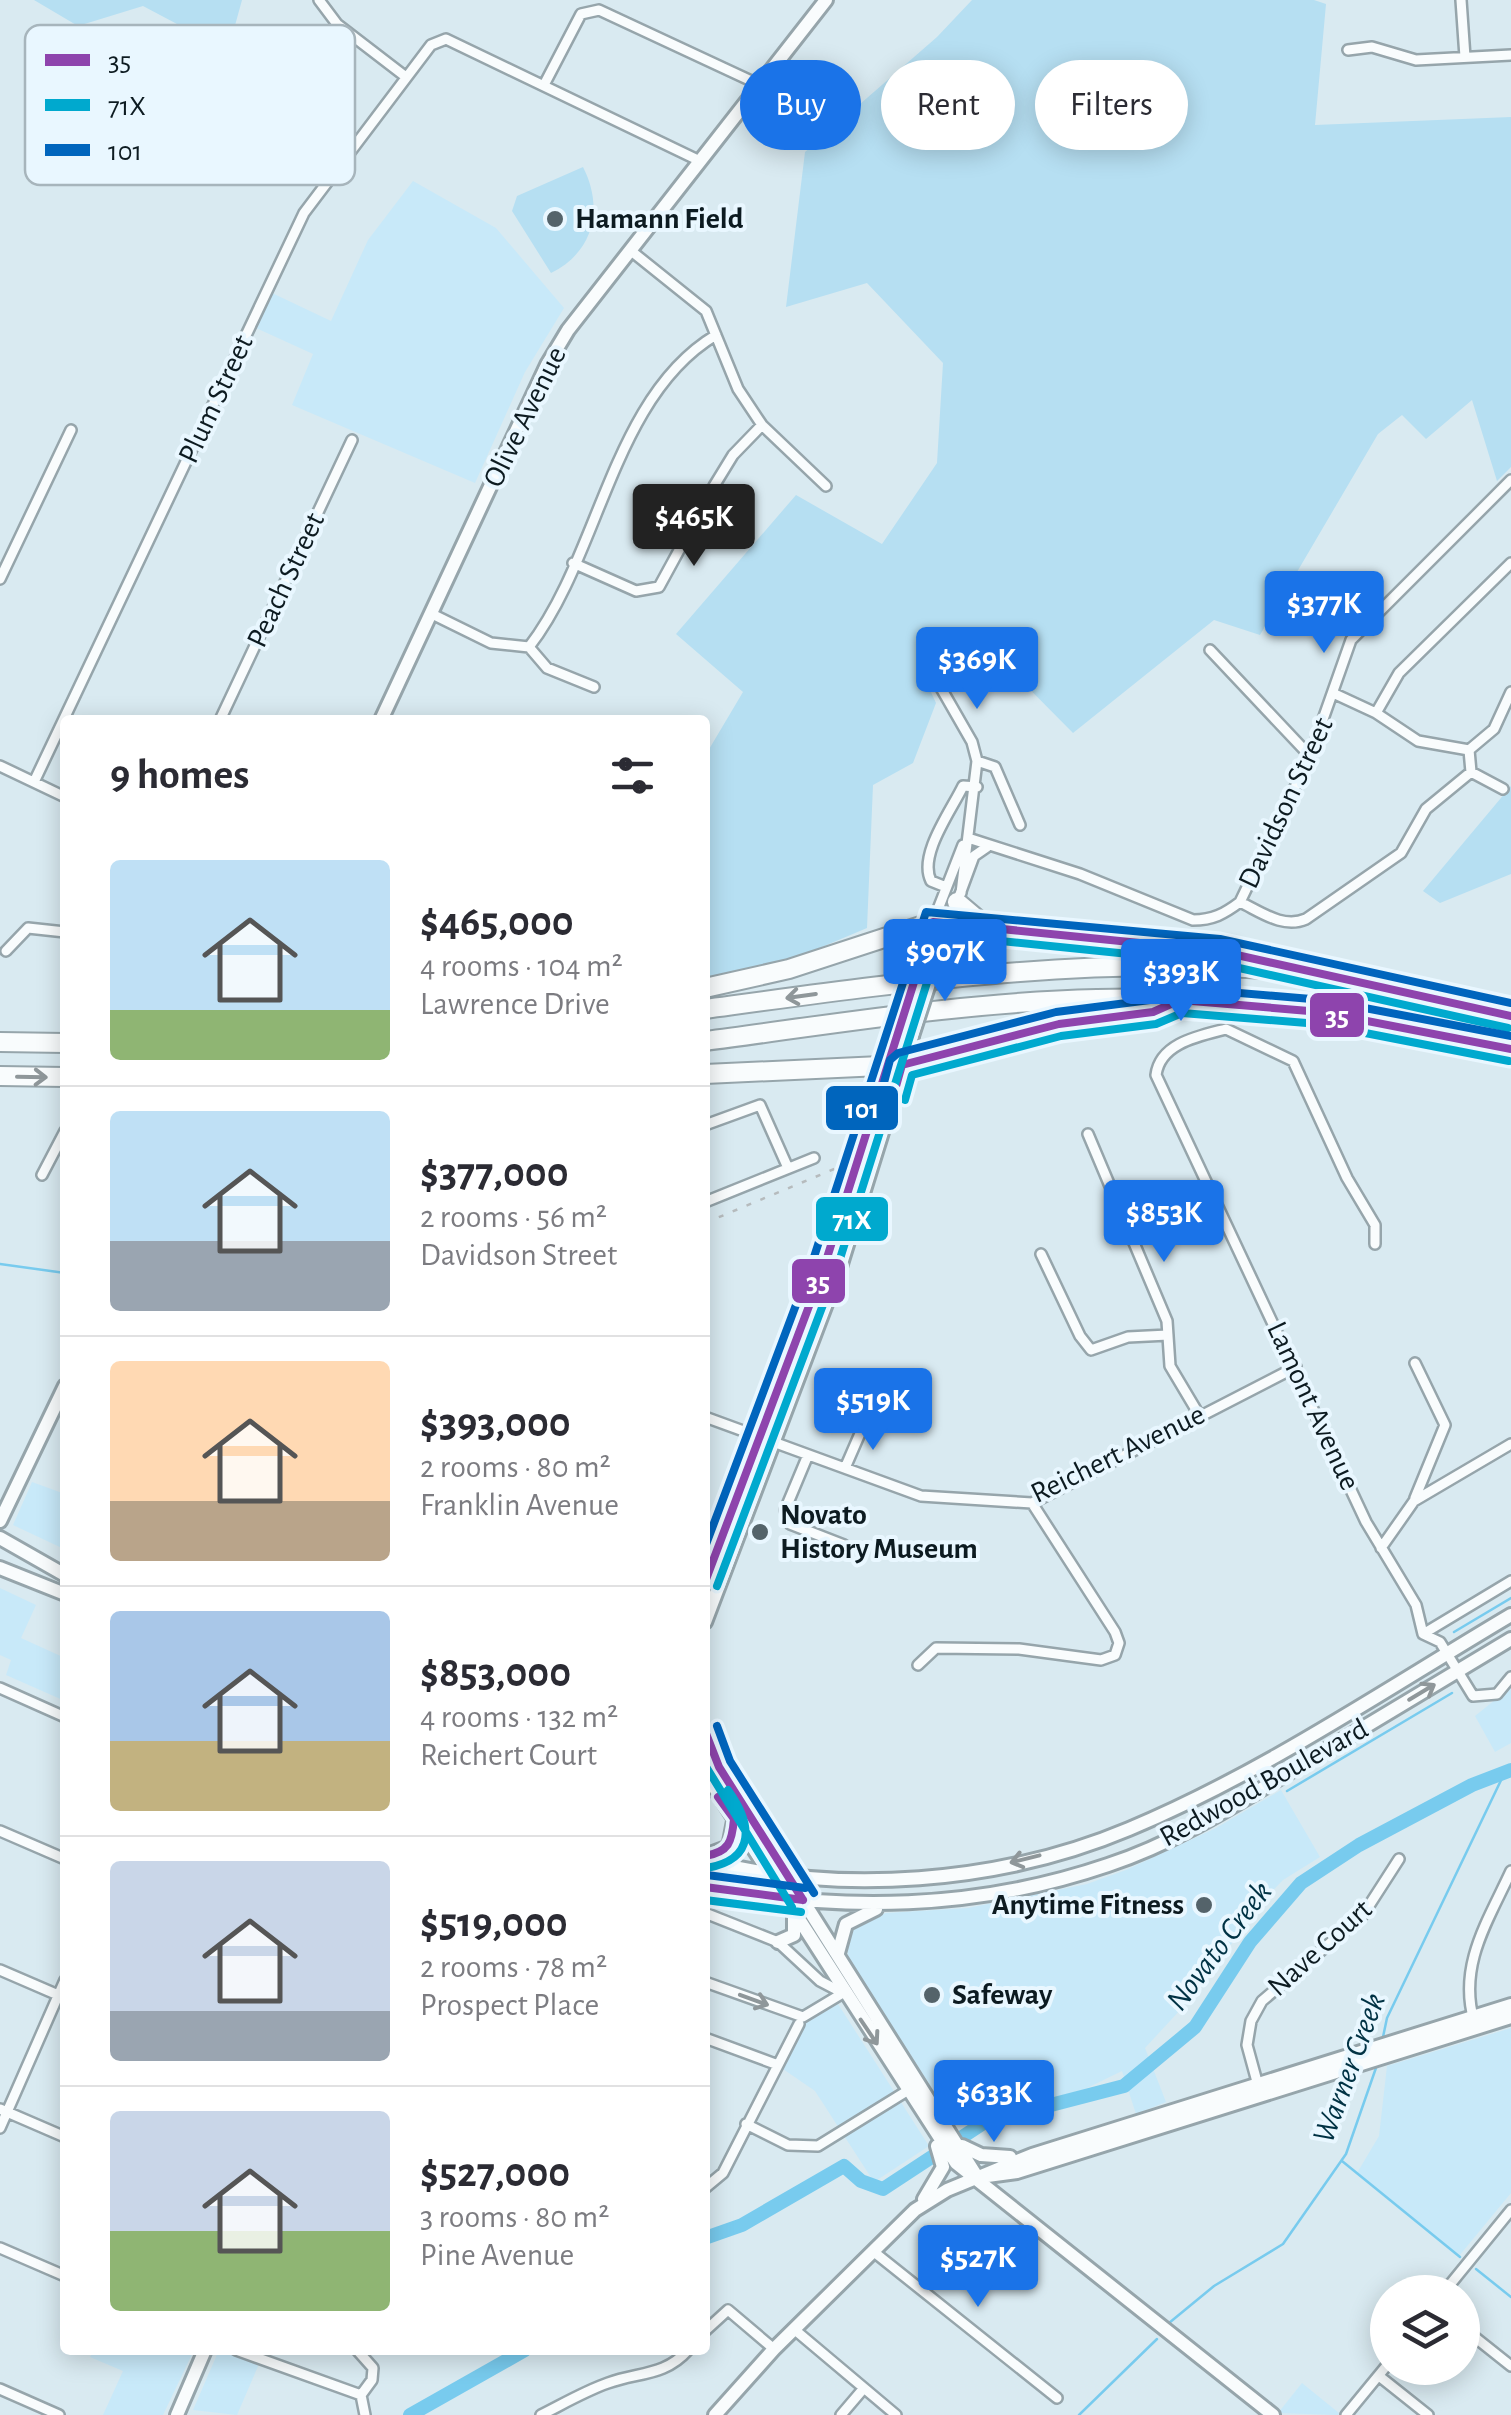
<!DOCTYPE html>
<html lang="en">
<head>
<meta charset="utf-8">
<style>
  body { margin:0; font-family:"Alegreya Sans",sans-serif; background:#f2f2f3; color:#2b2b33; height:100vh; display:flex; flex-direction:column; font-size:38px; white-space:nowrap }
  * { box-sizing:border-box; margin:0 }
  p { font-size:32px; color:#7c7c81 }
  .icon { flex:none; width:55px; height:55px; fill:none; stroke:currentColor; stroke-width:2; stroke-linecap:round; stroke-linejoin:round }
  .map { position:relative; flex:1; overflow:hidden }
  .sheet { position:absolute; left:60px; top:715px; width:650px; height:1640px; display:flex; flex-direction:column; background:#fff; border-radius:10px; box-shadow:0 5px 25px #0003 }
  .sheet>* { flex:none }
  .banner { position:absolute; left:740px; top:60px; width:620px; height:90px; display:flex; gap:20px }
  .buttons { position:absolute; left:1370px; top:2275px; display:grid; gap:20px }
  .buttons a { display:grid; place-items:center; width:110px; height:110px; border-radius:50%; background:#fff; box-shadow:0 5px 25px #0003; font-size:50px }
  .price { position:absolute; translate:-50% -85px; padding:0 22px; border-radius:10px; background:#1a73e8; color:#fff; font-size:32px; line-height:65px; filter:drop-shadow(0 2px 5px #0008) }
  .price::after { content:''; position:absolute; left:50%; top:60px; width:30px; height:22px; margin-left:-15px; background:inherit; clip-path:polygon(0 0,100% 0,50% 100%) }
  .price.on { background:#222; color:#fff }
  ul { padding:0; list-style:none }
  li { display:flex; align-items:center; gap:30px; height:250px; padding:0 50px }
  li+li { border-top:2px solid #e1e1e2 }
  li span { display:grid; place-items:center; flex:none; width:280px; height:200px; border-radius:10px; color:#555 }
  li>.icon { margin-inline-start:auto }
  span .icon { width:120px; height:120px; fill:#fffc; stroke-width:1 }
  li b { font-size:42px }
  h2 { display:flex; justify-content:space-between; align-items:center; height:120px; padding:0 50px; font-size:42px }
  .tag { padding:0 35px; border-radius:45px; background:#fff; box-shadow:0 5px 25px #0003; font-size:35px; line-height:90px }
  .tag.on { background:#1a73e8; color:#fff }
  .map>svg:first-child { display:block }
  .built { fill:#c8e9f9 }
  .green { fill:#b6dff2 }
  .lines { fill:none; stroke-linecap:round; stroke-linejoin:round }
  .stream { stroke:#78cbee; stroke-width:2.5 }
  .river { stroke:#78cbee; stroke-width:14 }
  .street-casing { stroke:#96a5ab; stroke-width:14 }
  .secondary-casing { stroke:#96a5ab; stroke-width:18 }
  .highway-casing { stroke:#96a5ab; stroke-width:22 }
  .street { stroke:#f9fcfd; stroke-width:9 }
  .secondary { stroke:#f9fcfd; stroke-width:12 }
  .highway { stroke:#f9fcfd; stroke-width:18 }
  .rail { stroke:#b6bbbd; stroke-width:2.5; stroke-dasharray:5 10; stroke-linecap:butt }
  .secondary-bridge-casing { stroke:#96a5ab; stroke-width:18; stroke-linecap:butt }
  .secondary-bridge { stroke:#f9fcfd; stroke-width:12 }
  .bus-1-casing { stroke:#e9f7ff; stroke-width:15 }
  .bus-2-casing { stroke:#e9f7ff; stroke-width:15 }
  .bus-3-casing { stroke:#e9f7ff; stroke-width:15 }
  .bus-1 { stroke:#8e44ad; stroke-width:8 }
  .bus-2 { stroke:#00a9ce; stroke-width:8 }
  .bus-3 { stroke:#0065bd; stroke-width:8 }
  .oneway { stroke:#8f979a }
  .poi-dot { fill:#54636a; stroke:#e9f7ff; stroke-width:4 }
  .labels { text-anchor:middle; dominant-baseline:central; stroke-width:8; stroke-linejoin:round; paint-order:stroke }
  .poi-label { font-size:30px; font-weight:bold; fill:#0d1b21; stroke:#e9f7ff; text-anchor:start }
  .street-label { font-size:30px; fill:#0d1b21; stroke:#e9f7ff }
  .water-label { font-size:32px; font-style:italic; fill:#003244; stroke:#e9f7ff }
  .key { fill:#e9f7ff; stroke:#a7b5bc; stroke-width:2.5 }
  .key-label { font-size:28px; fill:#0d1b21 }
  .line-badge { stroke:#e9f7ff; stroke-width:4 }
  .badge-label { font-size:28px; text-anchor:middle; font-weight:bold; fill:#fff }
</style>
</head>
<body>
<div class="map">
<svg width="1511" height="2415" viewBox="0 0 1511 2415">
  <rect width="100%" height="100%" fill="#d9eaf1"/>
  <!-- built -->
  <path class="built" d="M413 181 496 228 564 308 525 372 475 483 292 405 313 354 256 328 272 293 331 321 368 240Z
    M32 1482 65 1494 64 1549 13 1525Z
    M0 1588 36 1605 21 1638 65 1658V1701L6 1675 11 1660 0 1655Z
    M1511 1687V1743L1495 1752 1475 1716Z
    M1281 1790 1320 1857 1283 1880 1262 1902 1194 1995 1145 2048 1166 2102 1136 2114 1122 2071 1085 2089 956 2125 849 1960 845 1941 858 1924 886 1913 968 1908 1087 1884 1126 1870 1216 1828Z
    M838 2004 929 2146 874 2182 815 2091 783 2069 806 2022Z
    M1511 2028V2193L1459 2256 1357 2173 1379 2136 1387 2066Z
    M94 2350H194L163 2415H103L123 2371 90 2357Z
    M219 2350H265L237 2415 193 2410Z
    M1302 2383 1339 2413 1338 2415 1278 2413Z"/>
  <!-- green -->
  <path class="green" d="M34 0H242L228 51 143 6 78 26Z
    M972 0H1314L1326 4 1315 125 1511 117V467L1497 481 1472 400 1426 439 1402 415 1378 434 1260 635 1214 620 1073 733 979 638 925 679 936 703 913 763 873 785 867 928 784 963 705 977V756L743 692 676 634 796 495 882 544 937 463 943 363 867 283 786 307 805 152 937 37Z
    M583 167C604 208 594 252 551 273L512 211 517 196Z
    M1511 786V874L1440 903 1423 891Z"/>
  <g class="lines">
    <!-- stream -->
    <path class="stream" d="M0 1264 65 1273
      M1454 1632 1511 1598
      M1287 1791 1452 1693
      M1383 2037 1387 2018 1504 1774
      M1342 2161 1460 2257
      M1476 2269 1511 2297
      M1169 2323 1214 2286 1283 2244 1346 2154 1377 2065
      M1079 2415 1157 2339"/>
    <!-- river -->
    <path class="river" d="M705 2238 742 2225 844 2166 861 2181 883 2189 985 2122 1124 2086 1195 2027 1250 1942 1301 1883 1359 1845 1472 1785 1511 1770
      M410 2415 525 2350"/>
    <defs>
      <path id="street" d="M319 0 337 24 406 77
        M1461 0 1465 57
        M1348 50 1372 47 1416 60 1511 55
        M231 78 259 105 302 112 352 146
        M544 85 581 14 599 10 760 85
        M630 250 706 311 738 389 762 425 826 486
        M573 563 636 591 659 587 714 486 733 455 762 425
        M0 579 71 430
        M432 614 491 643 529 647C600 556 612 397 716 335
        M529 647 547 668 594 687
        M1210 650 1310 756
        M937 681 972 742 977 761 961 893
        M1335 694 1376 713 1418 741 1469 750 1494 729 1511 692
        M1376 713 1399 673 1511 563
        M220 720 352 440
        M977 761 995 767 1020 825
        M0 766 65 797
        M1471 772 1503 789
        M34 782 304 213 431 45 446 39 700 161
        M968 838 1080 874 1193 920C1213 920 1224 914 1240 902L1310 756 1351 640 1511 480
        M946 887 931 881C918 855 951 811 963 786L977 787
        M1240 902C1261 912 1283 929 1306 919L1401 853 1426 809 1471 772 1469 750
        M950 921 974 856 987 847
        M933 922 963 845
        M6 951 28 928 65 932
        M705 1125 760 1105 788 1168
        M1088 1134 1167 1321 1170 1366 1198 1413
        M42 1175 65 1131
        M705 1202 814 1158
        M1375 1244V1225L1347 1178 1293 1061 1226 1029C1199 1036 1160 1043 1156 1075L1366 1522 1416 1605 1423 1634 1440 1642 1473 1696 1497 1694 1511 1677
        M1041 1254 1080 1336 1091 1350 1128 1337 1168 1335
        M1415 1363 1445 1425 1415 1498
        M705 1417 921 1496 1032 1503 1296 1367
        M808 1455 785 1510 790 1524 844 1545
        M845 1468 865 1422
        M1381 1548 1414 1501 1511 1444
        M1423 1634 1511 1581
        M918 1665 936 1648 1019 1649 1101 1660 1115 1655 1119 1643 1115 1632 1032 1503
        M0 1688 65 1717
        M0 1831 65 1859
        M705 1913 778 1942 820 1981 843 1993
        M0 1970 65 1998
        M705 1982 803 2017 843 1993
        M1474 2021C1458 1965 1488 1921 1511 1871
        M705 2038 778 2065
        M1259 2089 1247 2045 1251 2021 1262 2001 1363 1915 1399 1859
        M0 2109 65 2137
        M746 2124 788 2145 818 2146 907 2091
        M0 2128 65 1980
        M705 2188 723 2173 799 2024
        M0 2248 65 2276
        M874 2252 1057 2398
        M1444 2292 1511 2210
        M1462 2327 1511 2366
        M795 2330 896 2415
        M705 2331 728 2310 774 2349
        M236 2350 361 2395
        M357 2350 373 2368 372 2380 361 2395
        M1379 2376 1428 2415
        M0 2389 59 2415
        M361 2395 365 2415
        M541 2415C563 2404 585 2391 608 2383 639 2372 665 2376 688 2350
        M841 2415 864 2388
        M1346 2415 1388 2364"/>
      <path id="secondary" d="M381 720 547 365 568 330 826 0
        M937 959 950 921
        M919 961 933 922
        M0 1521 65 1386
        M0 1538 65 1575
        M0 1568 65 1594
        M705 1582 826 1261 896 1038
        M705 1622 840 1267 912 1036
        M705 1731 732 1788 976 2175
        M705 1773 956 2163 1273 2415
        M705 1856 729 1847 734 1821
        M705 1860C839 1896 1001 1883 1129 1829 1263 1773 1386 1689 1511 1615
        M705 1887C842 1912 976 1910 1108 1865 1178 1842 1241 1801 1303 1764 1372 1722 1442 1681 1511 1639
        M778 1942 794 1935V1916
        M838 1953 846 1924 876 1909
        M962 2146 981 2155 1010 2157
        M980 2177 1017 2172 1511 2017
        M924 2199 943 2167 937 2146
        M177 2415 205 2350
        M715 2415 774 2349 915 2210 947 2190 1032 2155 1511 2005"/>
      <path id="highway" d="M957 902 983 924
        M705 988 789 969 933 922 1134 940 1273 961
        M705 1009C904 982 1101 953 1303 972 1373 978 1443 1000 1511 1016
        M705 1041C835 1024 966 1002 1097 999 1237 995 1376 1017 1511 1049
        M0 1042 65 1043
        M705 1074 902 1065 1059 1024 1153 1012 1171 1004
        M0 1076 65 1077"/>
    </defs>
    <!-- street casing -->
    <use href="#street" class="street-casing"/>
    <!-- secondary casing -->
    <use href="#secondary" class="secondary-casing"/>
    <!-- highway casing -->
    <use href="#highway" class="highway-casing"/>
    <!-- street -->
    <use href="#street" class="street"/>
    <!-- secondary -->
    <use href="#secondary" class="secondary"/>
    <!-- highway -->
    <use href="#highway" class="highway"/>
    <!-- rail -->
    <path class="rail" d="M705 1223 839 1167"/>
    <defs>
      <path id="secondary-bridge" d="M912 1036 937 959
        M896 1038 919 961"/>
    </defs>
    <!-- secondary-bridge casing -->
    <use href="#secondary-bridge" class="secondary-bridge-casing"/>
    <!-- secondary-bridge -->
    <use href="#secondary-bridge" class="secondary-bridge"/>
    <defs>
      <path id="bus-1" d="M893 1097 902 1065 1059 1024 1153 1012 1180 1000 1321 1012 1511 1049
        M705 1582 826 1261 933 922 1219 951 1511 1016
        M705 1731 719 1767 803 1900
        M705 1856C729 1852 732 1842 734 1819L718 1797
        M705 1887 803 1900"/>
      <path id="bus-2" d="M905 1100 912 1075 1061 1036 1156 1024 1182 1013 1319 1024 1509 1061
        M717 1586 838 1265 942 935 1217 963 1508 1028
        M705 1765 792 1907
        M707 1868C757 1859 752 1823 728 1790
        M705 1900 801 1912"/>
      <path id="bus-3" d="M881 1094 890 1060 898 1053 1056 1012 1150 1000 1180 988 1323 1000 1511 1036
        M705 1547 814 1257 926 912 1220 939 1511 1003
        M717 1726 730 1761 814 1893
        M707 1875 805 1888"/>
    </defs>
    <!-- bus-1 casing -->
    <use href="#bus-1" class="bus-1-casing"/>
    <!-- bus-2 casing -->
    <use href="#bus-2" class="bus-2-casing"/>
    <!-- bus-3 casing -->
    <use href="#bus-3" class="bus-3-casing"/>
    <!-- bus-1 -->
    <use href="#bus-1" class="bus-1"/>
    <!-- bus-2 -->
    <use href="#bus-2" class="bus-2"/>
    <!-- bus-3 -->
    <use href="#bus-3" class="bus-3"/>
  </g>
  <!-- one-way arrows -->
  <defs><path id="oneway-shaft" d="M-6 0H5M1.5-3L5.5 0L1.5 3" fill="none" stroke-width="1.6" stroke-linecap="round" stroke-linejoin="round" transform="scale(2.5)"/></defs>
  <g class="oneway">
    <use href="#oneway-shaft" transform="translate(801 996) rotate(172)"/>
    <use href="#oneway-shaft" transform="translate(32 1077) rotate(1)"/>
    <use href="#oneway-shaft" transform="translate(1422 1692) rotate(-31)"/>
    <use href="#oneway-shaft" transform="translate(1025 1859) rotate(166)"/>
    <use href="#oneway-shaft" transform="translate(754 2000) rotate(20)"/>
    <use href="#oneway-shaft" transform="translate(869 2032) rotate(56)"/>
  </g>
  <!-- markers -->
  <g class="poi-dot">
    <circle cx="555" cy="219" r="10"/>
    <circle cx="760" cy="1532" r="10"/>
    <circle cx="1204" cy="1905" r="10"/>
    <circle cx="932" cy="1995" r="10"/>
  </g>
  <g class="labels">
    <!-- poi labels -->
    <g class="poi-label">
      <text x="575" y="219">Hamann Field</text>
      <text x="780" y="1515">Novato<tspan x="780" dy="34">History Museum</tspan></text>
      <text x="1184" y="1905" text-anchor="end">Anytime Fitness</text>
      <text x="952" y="1995">Safeway</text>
    </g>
    <!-- street labels -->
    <g class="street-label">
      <text transform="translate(216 399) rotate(-65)">Plum Street</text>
      <text transform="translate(525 417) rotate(-64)">Olive Avenue</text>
      <text transform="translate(286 580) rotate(-65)">Peach Street</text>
      <text transform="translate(1286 803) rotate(-65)">Davidson Street</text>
      <text transform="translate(1313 1406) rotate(65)">Lamont Avenue</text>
      <text transform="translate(1118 1454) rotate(-26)">Reichert Avenue</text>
      <text transform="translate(1264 1783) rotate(-29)">Redwood Boulevard</text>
      <text transform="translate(1320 1948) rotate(-42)">Nave Court</text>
    </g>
    <!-- water labels -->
    <g class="water-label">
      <text transform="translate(1219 1946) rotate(-53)">Novato Creek</text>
      <text transform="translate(1349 2068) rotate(-70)">Warner Creek</text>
    </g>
  </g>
  <!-- legend -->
  <rect x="25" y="25" width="330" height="160" rx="15" class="key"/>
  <rect x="45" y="54" width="45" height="12" fill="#8e44ad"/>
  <rect x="45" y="99" width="45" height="12" fill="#00a9ce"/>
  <rect x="45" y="144" width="45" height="12" fill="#0065bd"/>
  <g class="key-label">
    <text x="108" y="70">35</text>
    <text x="108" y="115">71X</text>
    <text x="108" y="160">101</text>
  </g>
  <g class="line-badge">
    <rect x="1308" y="991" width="58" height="48" rx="10" fill="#8e44ad"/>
    <rect x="824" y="1084" width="76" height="48" rx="10" fill="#0065bd"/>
    <rect x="814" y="1195" width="76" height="48" rx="10" fill="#00a9ce"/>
    <rect x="790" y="1257" width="57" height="48" rx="10" fill="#8e44ad"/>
  </g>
  <g class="badge-label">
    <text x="1337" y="1025">35</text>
    <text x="862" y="1118">101</text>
    <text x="852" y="1229">71X</text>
    <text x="818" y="1291">35</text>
  </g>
</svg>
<div class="buttons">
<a><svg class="icon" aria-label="layers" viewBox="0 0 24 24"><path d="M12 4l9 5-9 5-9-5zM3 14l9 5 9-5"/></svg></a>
</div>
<b class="price on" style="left:694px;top:569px">$465K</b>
<b class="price" style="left:1324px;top:656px">$377K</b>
<b class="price" style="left:977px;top:712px">$369K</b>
<b class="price" style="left:945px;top:1004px">$907K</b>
<b class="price" style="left:1181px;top:1024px">$393K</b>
<b class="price" style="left:1164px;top:1265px">$853K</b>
<b class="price" style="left:873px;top:1453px">$519K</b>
<b class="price" style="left:994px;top:2145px">$633K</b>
<b class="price" style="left:978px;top:2310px">$527K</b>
<div class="banner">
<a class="tag on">Buy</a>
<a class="tag">Rent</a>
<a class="tag">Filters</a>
</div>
<section class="sheet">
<h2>9 homes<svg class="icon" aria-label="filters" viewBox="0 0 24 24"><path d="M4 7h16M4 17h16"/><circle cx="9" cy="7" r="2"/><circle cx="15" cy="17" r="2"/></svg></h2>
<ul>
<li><span style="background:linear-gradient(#bfe0f5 75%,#8fb573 0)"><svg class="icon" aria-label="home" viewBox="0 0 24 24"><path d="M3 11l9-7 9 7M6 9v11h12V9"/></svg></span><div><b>$465,000</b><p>4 rooms · 104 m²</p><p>Lawrence Drive</p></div></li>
<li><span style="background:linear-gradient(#bfe0f5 65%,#9aa5b1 0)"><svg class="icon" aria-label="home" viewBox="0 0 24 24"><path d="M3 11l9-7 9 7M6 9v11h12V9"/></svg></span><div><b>$377,000</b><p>2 rooms · 56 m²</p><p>Davidson Street</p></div></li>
<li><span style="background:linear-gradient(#ffd9b3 70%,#b9a48a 0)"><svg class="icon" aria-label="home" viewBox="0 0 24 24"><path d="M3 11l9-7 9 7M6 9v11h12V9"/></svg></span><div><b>$393,000</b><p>2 rooms · 80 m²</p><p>Franklin Avenue</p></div></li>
<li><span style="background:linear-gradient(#a9c7e8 65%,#c2b280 0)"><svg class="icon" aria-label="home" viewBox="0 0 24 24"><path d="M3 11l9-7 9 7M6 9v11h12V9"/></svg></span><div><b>$853,000</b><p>4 rooms · 132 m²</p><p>Reichert Court</p></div></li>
<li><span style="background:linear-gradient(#c9d6e8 75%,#9aa5b1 0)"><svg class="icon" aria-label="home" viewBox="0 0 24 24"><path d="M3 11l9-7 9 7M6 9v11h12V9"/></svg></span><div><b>$519,000</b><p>2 rooms · 78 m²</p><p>Prospect Place</p></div></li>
<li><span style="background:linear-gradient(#c9d6e8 60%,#8fb573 0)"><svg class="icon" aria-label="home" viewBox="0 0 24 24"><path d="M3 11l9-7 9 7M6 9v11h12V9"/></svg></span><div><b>$527,000</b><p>3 rooms · 80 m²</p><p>Pine Avenue</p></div></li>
</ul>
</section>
</div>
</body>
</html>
